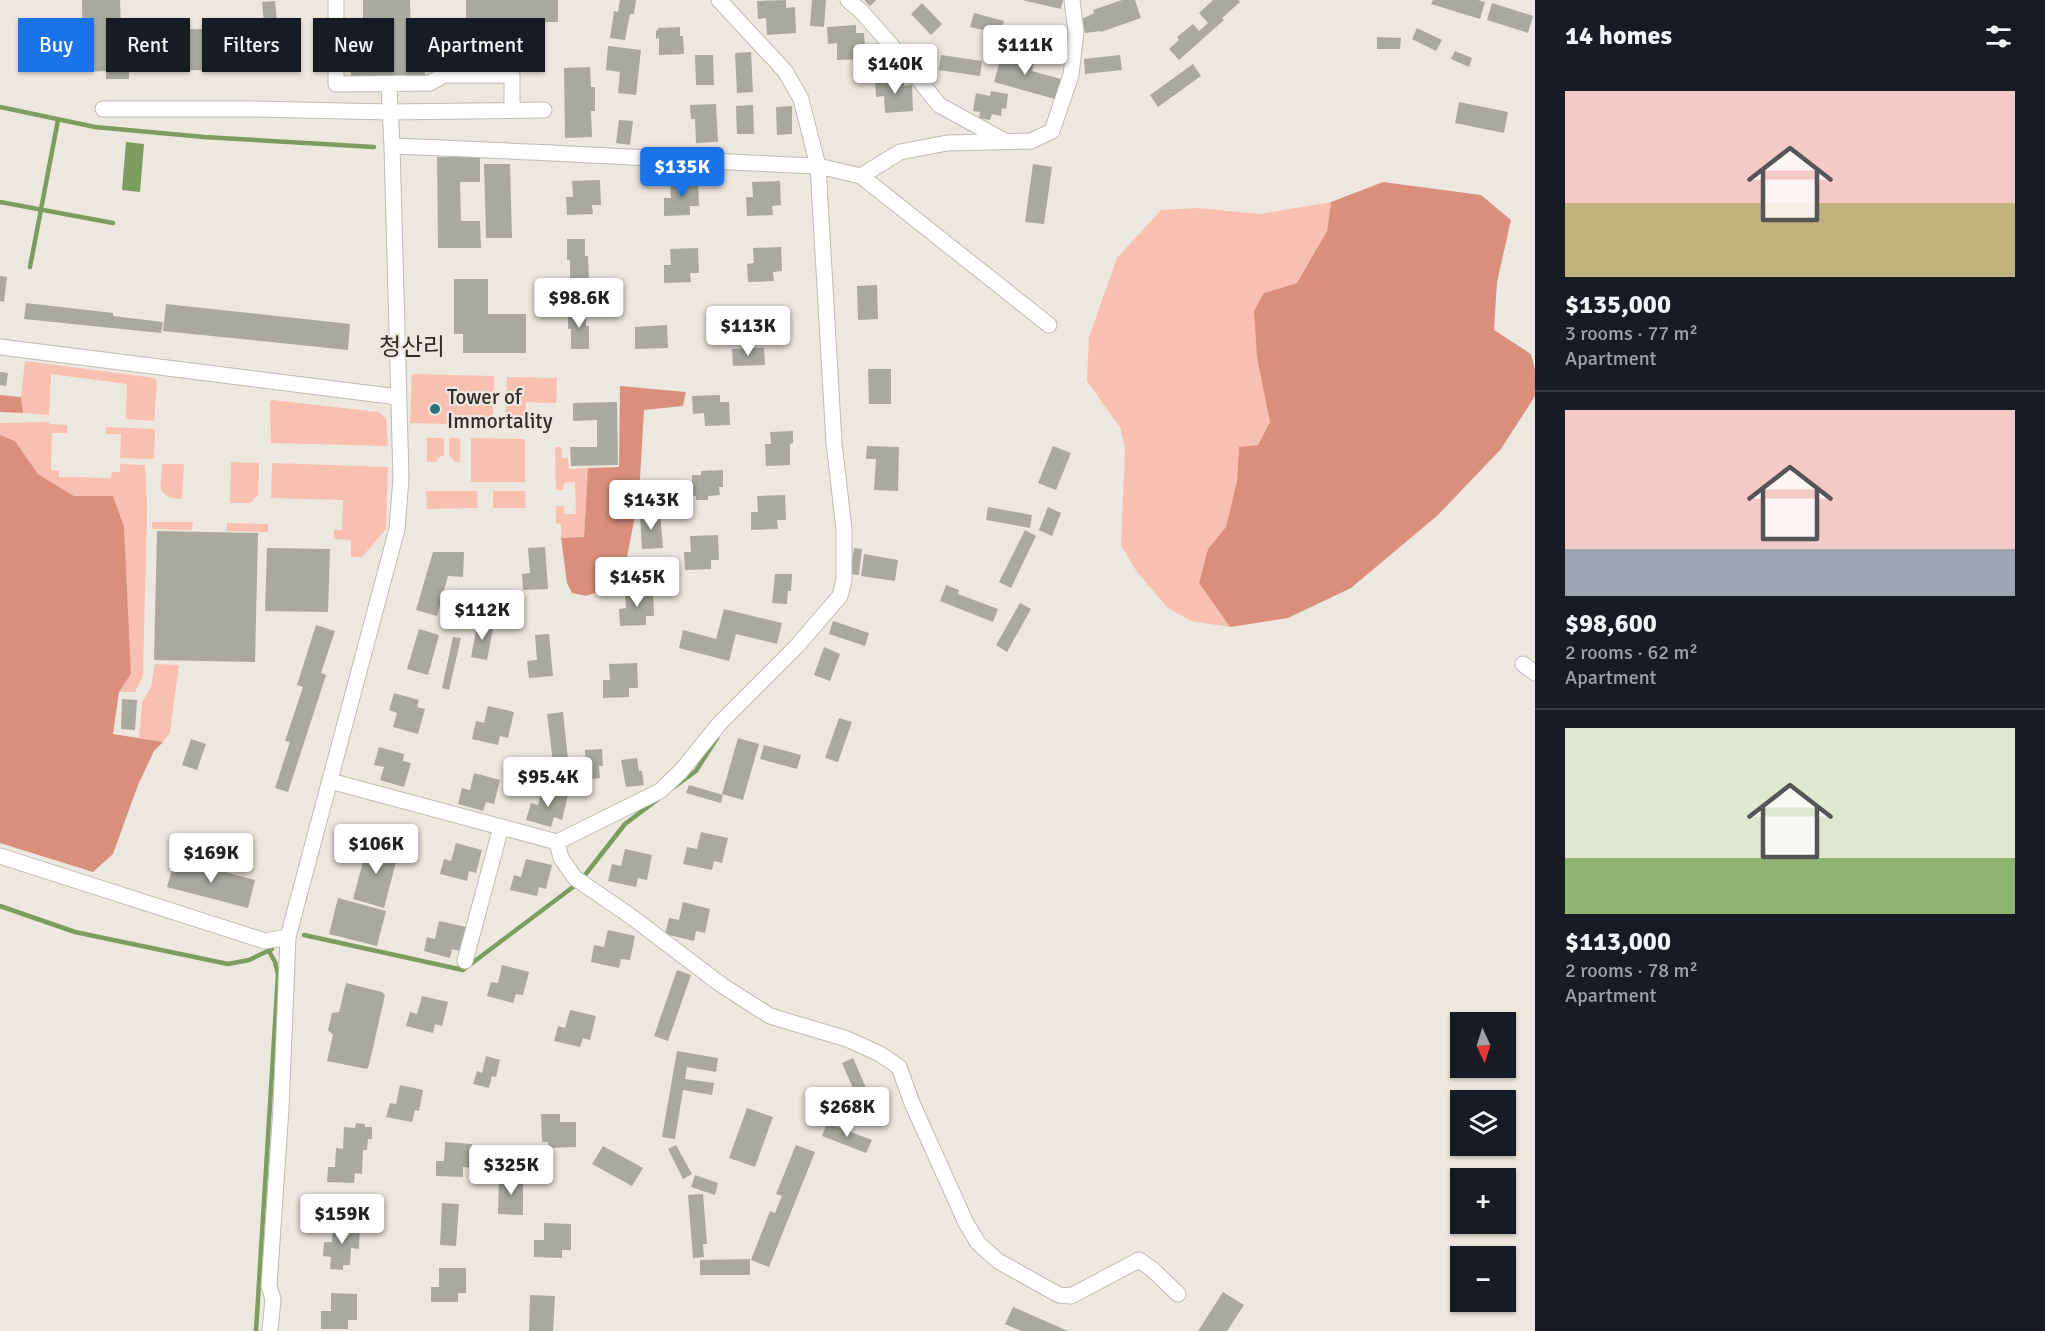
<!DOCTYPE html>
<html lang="en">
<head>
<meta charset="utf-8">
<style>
  body { margin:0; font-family:Signika,"Noto Sans KR",sans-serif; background:#242831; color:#f1f3f6; height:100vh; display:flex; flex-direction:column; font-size:22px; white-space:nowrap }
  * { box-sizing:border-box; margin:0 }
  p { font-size:20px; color:#9ea1a6 }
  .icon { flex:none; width:33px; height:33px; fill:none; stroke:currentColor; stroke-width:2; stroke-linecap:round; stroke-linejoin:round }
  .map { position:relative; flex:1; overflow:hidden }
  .sheet { display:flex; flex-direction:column; background:#171b24; width:510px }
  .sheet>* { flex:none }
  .top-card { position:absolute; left:18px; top:18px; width:570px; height:54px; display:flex; gap:12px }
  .needle { width:39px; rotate:176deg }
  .buttons { position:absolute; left:1450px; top:1012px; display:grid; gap:12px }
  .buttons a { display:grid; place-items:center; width:66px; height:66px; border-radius:0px; background:#171b24; box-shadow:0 2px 4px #0004; font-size:30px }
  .price { position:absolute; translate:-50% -51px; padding:0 14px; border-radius:6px; background:#fff; color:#222; font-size:20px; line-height:39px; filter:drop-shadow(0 2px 3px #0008) }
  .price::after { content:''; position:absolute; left:50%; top:36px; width:18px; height:14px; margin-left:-9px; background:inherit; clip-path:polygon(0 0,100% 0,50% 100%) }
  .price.on { background:#1a73e8; color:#fff }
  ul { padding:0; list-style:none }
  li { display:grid; align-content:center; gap:12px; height:318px; padding:0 30px }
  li+li { border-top:2px solid #363941 }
  li span { display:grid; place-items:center; height:186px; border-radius:0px; color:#555 }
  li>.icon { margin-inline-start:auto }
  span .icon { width:108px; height:108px; fill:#fffc; stroke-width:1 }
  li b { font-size:26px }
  h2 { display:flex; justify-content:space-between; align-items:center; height:72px; padding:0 30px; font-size:26px }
  .tag { padding:0 21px; border-radius:0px; background:#171b24; box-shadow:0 2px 4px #0004; font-size:21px; line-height:54px }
  .tag.on { background:#1a73e8; color:#fff }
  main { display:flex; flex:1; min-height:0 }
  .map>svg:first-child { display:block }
  .green { fill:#f9bfb0 }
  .forest { fill:#da8f7c }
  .water { fill:#7c9d5e }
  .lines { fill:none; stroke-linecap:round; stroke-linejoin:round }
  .stream { stroke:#7c9d5e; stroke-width:4.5 }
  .building { fill:#a9a9a0 }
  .street-casing { stroke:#bfbbb2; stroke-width:17 }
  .street { stroke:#fff; stroke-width:15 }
  .poi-dot { fill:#2a747b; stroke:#ece8df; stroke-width:2 }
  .labels { text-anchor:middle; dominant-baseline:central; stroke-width:4.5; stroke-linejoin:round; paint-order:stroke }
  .poi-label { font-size:21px; fill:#302e2a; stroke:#ece8df; text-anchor:start }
  .quarter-label { font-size:24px; fill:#302e2a; stroke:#ece8df }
</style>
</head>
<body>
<main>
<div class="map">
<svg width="1535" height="1331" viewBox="0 0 1535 1331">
  <rect width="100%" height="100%" fill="#ece8df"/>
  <!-- green -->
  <path class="green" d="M1331 202 1327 231 1297 283 1264 293 1265 393 1270 422 1258 445 1239 447 1237 481 1226 527 1208 549 1199 583 1230 627 1191 621 1168 608 1137 572 1121 545 1125 450 1121 429 1087 381 1089 337 1117 258 1161 210 1196 208 1260 214Z
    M25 361 155 378 157 382 154 421 126 419 127 384 51 374 49 415 23 413 21 397Z
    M412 374 494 376 493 425 410 423Z
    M507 377 557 378 556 403 526 402 525 426 505 425Z
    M272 400 379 412 386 418 388 446 271 443 270 402Z
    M49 422V424L67 425V433H52L51 470 59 471V477L111 478 112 472H120V464L145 465 147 508 143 676 135 692H119L131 674 127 615 74 496 38 474 15 441 0 435V423Z
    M106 427 155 429 154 459 120 458 121 434H106Z
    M427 438H444V455L438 458 436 462H427Z
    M449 438H460V462H456L449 455Z
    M471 438 525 439V482H471Z
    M555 447H561L562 458H568L569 469 588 468 584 537 561 538V524L556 523V506H564V514H576L575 482 564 483 563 490H556Z
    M231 462 259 463 258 495 250 503H230Z
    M272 463 388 467 386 529 362 557H351V540L334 539V530H342L343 500 271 498Z
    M162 464H184L182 499C155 498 161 485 162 464Z
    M426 491H477L478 508 427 509Z
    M493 491H525L526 508H493Z
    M152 522H193L192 530 152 529Z
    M227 523 268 524V532L227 531Z
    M155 664 179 665 170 732 163 742 139 738 142 703 151 687Z"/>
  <!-- forest -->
  <path class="forest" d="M1383 182 1481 195 1511 220 1497 282 1494 330 1531 354 1535 370V396L1501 449 1438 515 1351 588 1288 618 1230 627 1199 583 1208 549 1226 527 1237 481 1239 447 1258 445 1270 422 1257 357 1254 311 1264 293 1297 283 1327 231 1331 202Z
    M620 386 686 392 683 406 644 410 639 495 626 562 607 589 586 596 572 593 567 583 561 538 584 537 588 468 619 467Z
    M0 395 21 397 23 413 0 412Z
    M0 435 15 441 38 474 74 496H113L124 527 131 674 119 692 113 734 163 742 154 751 138 785 113 854 93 872 0 843Z"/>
  <!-- water -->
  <path class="water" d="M126 142 144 144 140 192 122 190Z"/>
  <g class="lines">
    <!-- stream -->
    <path class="stream" d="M0 107 95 127 204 137 374 147
      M0 202 113 223
      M30 267 58 120
      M674 787 696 771 717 738
      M585 875 625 824 657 800
      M0 906 75 932 228 964 249 960 272 949
      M304 935 463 970 577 884
      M256 1331 278 975 275 962 269 951"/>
  </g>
  <!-- building -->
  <path class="building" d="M82 0H120L121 30 209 29 210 70 129 71V79H106V71L83 72Z
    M363 0H410L411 42H424L425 79 351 80 350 43H363Z
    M466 0H558V22L466 23Z
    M620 0H636L634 14H630L625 40 610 38 614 11 618 12Z
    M786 0V8L795 7 796 33 767 35 766 18 758 19 757 1Z
    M812 0H826L824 27 810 26Z
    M864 0H876L870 6Z
    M1022 0H1063L1061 9Z
    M1122 0H1135L1141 18 1101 32V31L1085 33 1082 19 1094 13 1093 10Z
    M1213 0H1238L1240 2 1222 18 1224 20 1179 60 1169 49 1179 40 1177 37 1193 24 1199 31 1208 23 1199 13Z
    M1433 0H1478L1485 2 1480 19 1431 4Z
    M275 1 279 41 266 42 262 2Z
    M922 3 942 24 931 35 911 14Z
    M1492 3 1533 16 1528 33 1487 20Z
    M974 13 1004 21 1000 34 970 27Z
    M856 25V33H864L866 59 837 60V43L828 44 827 27Z
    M680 27V36H683L684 54 659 55V38L656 39V30L658 31V28Z
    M1038 27 1067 34 1063 51 1034 44Z
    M1417 28 1442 40 1436 51 1412 39Z
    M1377 37 1401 38 1400 49H1377Z
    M608 46 641 50 636 95 618 93 620 72 606 70Z
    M1003 50 1021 55 1018 67 1023 68 1027 57 1035 59 1032 71 1061 79 1055 99 994 82Z
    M1455 51 1472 58 1469 67 1451 59Z
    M751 52 753 92 737 93 735 53Z
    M695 55H713L714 85H696Z
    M941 55 982 61 980 76 939 70Z
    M1120 55 1122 70 1085 74 1084 59Z
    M1193 64 1201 76 1158 107 1150 95Z
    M590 67 591 87H595V111H591L592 137 565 138 564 68Z
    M904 78V86L912 85 913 111 885 113 884 96 876 97 875 79Z
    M991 91 1008 94 1006 109 1002 108 1001 116 992 114 990 120 979 118 980 112 973 111 976 93 990 96Z
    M1459 102 1508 112 1504 133 1455 123Z
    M716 104 718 142 696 143 695 119H691L690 105Z
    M753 105 754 134H737L736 106Z
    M792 106V134L777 135 776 107Z
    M619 120 633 121 630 145 616 143Z
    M437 157H480V182H460L461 221H480L481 248H438Z
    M484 164H510L512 238H486Z
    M1033 164 1052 167 1044 224 1025 222Z
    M600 180 601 205H592L593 214 567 215 566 197H573L572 181Z
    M698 181 699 206H690V215L664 216V198H671L670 182Z
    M780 181 781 205 772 206 773 215 747 216 746 197H753L752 182Z
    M567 239H585V256H588L589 279H570V260H567Z
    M781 247 782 271 773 272 774 281 748 282 747 264 754 263 753 248Z
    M698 248 699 273H690L691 282 664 283V265H671L670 249Z
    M0 276 7 277 4 302 0 301Z
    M454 279H488V314H526V353H463V334H454Z
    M877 285 878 319 858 320 857 286Z
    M26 303 113 313V316L163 322 161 333 24 319Z
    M166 304 350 324 348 350 163 331Z
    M568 309H586V326H589V349H571V329H568Z
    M667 325 668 348 635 349V327Z
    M764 348 765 365 733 366 732 349Z
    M868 369H891V404H869Z
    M0 372 8 373 6 386 0 385Z
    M720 395V402H729L730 425 705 426 704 413 693 414 692 396Z
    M617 402 618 465 571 466 570 447H597V420L573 421V403Z
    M793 431V443L790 444V465L766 466 765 444H771L770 432Z
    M867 446 899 447 898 491 874 490 876 459H866Z
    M1053 446 1071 453 1056 490 1038 483Z
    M723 470V487H719L720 495 708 496V500H696V496H692V475H701V471Z
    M785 495 786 520H777L778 529 751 530V512H758L757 496Z
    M988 507 1032 515 1030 528 986 520Z
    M1048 507 1061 513 1052 536 1039 530Z
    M660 512 663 548 642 549 640 514Z
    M1025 530 1036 536 1011 588 999 582Z
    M157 531 258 533 255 662 154 660Z
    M718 535 719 560H711V569L685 570 684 552H691L690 536Z
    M545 547 548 589 523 590 522 574 530 573 528 548Z
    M267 548 330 549 328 612 265 611Z
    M854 548 862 549 859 575 850 574Z
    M433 552H464L463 577 448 576 437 616 416 610Z
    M864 554 898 560 895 581 861 576Z
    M775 574H792L791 591H788L787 604 772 603Z
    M946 585 959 590 958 594 998 609 993 622 940 601Z
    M653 591 654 616H646V625L620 626 619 609 626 608 625 592Z
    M1020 603 1031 609 1007 652 996 645Z
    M724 609 782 623 777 644 736 634 729 661 679 648 683 630 716 639Z
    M478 621 494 624 487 660 471 657Z
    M833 621 869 633 865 646 829 634Z
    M316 625 335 631 321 673 326 675 288 792 275 788 290 742 285 741 303 687 297 685Z
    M419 629 439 635 428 675 407 669Z
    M549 634 553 676 529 678 527 661 537 660 535 635Z
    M453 637 461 638 449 690 442 688Z
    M824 647 840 654 830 681 814 675Z
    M637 663 638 688H629V697L603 698V680H610L609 664Z
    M394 693 419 700 417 707 425 709 418 734 393 727 397 713 389 710Z
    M122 699 137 700 135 730 121 729Z
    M488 706 514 712 508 738 500 736 498 745 472 739 476 721 484 723Z
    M563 712 568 760 553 762 547 714Z
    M839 718 852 722 838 762 825 758Z
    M738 738 759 744 743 800 722 794Z
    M191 739 206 744 197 770 182 765Z
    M764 745 801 755 797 769 760 759Z
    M379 747 404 754 403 761 411 763 404 787 380 780 384 767 374 765Z
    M602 749 603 766H599L600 778 582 780 581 767 586 766 585 750Z
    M637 758 639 771H642L644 785 626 787 621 760Z
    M567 765 569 774 542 778 541 769Z
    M474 773 500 780 494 804 486 802 483 811 458 804 462 788 470 790Z
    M689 785 723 795 721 803 686 793Z
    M542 789 568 795 562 820 554 817 551 827 526 820 531 803 538 805Z
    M701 832 728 838 722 863 714 861 712 870 683 864 687 847 697 849Z
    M368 843 399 851 384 908 353 899Z
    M456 843 482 850 476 873 469 871 467 881 440 874 444 859 451 861Z
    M625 849 652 855 647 880 638 878 636 887 608 881 612 864 621 866Z
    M175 859 255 880 248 908 167 887Z
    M526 859 552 865 546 889 539 887 537 896 510 890 514 875 521 877Z
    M338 898 386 911 377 946 329 934Z
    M683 902 710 909 705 933 696 931 694 941 665 934 669 918 679 920Z
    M439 921 466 927 460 951 452 949 450 958 424 951 427 937 435 939Z
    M608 930 635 936 630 960 621 959 619 968 591 962 594 945 604 947Z
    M502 965 529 972 523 995 516 994 513 1003 487 996 491 982 498 983Z
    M677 970 691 975 668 1041 654 1036Z
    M346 983 382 992 385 995 369 1065 367 1069 327 1061 333 1035 328 1030 332 1013 339 1012Z
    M422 996 448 1002 442 1026 435 1024 433 1033 406 1026 410 1012 417 1014Z
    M570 1010 596 1016 590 1040 583 1038 580 1047 554 1041 558 1026 565 1028Z
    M677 1051 718 1058 716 1072 687 1067 685 1079 714 1083 712 1095 683 1090 675 1139 662 1137Z
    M486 1056 500 1060 496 1077 492 1076 489 1088 473 1084 477 1071 482 1073Z
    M853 1058 867 1090 856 1095 842 1063Z
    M400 1085 423 1090 419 1111 415 1110 412 1122 386 1117 390 1103 396 1104Z
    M747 1108 773 1117 755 1167 729 1158Z
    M541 1114H560V1122H576V1147L548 1148V1142H542Z
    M356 1123 365 1124V1127H372V1139H368L367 1150H363L362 1174 355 1173 354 1183 327 1182 328 1167H335L336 1148 343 1149 344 1127 355 1128Z
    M827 1123 872 1140 866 1153 822 1136Z
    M445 1142 472 1144 471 1168 463 1167V1177L436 1176V1161H444Z
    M676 1145 692 1174 683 1179 668 1149Z
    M796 1145 815 1152 769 1267 751 1260 770 1211 775 1213 782 1196 776 1194Z
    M603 1146 643 1168 632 1186 592 1164Z
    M695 1175 718 1183 715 1195 691 1187Z
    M499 1177H523V1215L498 1214Z
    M703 1194 707 1244H703L704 1257 693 1258 688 1195Z
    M442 1203 459 1204 456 1246 440 1245Z
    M333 1223 360 1224 359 1249 351 1248 350 1265H343V1270L330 1269 331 1257 323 1256 324 1242H332Z
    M544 1223 571 1224V1250H562V1258L534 1257V1240H544Z
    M750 1259V1275H700V1260Z
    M439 1268H466V1293H458V1302H431V1287H439Z
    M1223 1292 1244 1305 1227 1331H1198Z
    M331 1293 357 1294V1320H348V1329H321V1311H331Z
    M530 1295 555 1296 553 1331H529Z
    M1013 1307 1068 1331H1021L1005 1324Z"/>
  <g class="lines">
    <defs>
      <path id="street" d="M336 0V84L430 83 444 75H512V110
        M719 0 785 71 801 99 818 166 834 443 844 529V580L840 596 796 647 720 723 681 771 660 791 557 842 561 858 575 878 629 915 723 986 770 1016 847 1039 880 1054 899 1067 912 1103 966 1223 978 1243 998 1261 1059 1295 1071 1296 1139 1260 1152 1269 1178 1294
        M848 0 861 11 898 53 939 105 1005 141
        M103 109H252L390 112 544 110
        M392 146C534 151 676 160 818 166L861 176 1049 325
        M861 176 900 152 947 143 1031 141 1052 131 1071 75 1076 32 1072 0
        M0 347 398 397
        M1523 664 1535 673
        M330 781 557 842
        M0 856 265 941 288 937
        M465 961 501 827
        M270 1331 273 1299 269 1286 281 1108 288 937 397 529 401 478 392 146 389 85"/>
    </defs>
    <!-- street casing -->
    <use href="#street" class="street-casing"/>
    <!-- street -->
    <use href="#street" class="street"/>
  </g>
  <!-- markers -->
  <circle class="poi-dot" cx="435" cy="409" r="6"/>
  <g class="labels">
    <!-- poi labels -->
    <g class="poi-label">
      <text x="447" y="397">Tower of<tspan x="447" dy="24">Immortality</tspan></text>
    </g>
    <!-- quarter labels -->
    <g class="quarter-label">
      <text x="412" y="347">청산리</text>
    </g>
  </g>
</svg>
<div class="buttons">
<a><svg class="needle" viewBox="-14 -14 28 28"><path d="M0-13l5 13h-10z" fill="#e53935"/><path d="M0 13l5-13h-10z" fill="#9ea1a6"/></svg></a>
<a><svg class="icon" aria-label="layers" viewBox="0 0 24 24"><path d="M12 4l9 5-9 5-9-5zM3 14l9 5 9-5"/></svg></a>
<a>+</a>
<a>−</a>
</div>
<b class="price" style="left:1025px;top:76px">$111K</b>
<b class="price" style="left:895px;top:95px">$140K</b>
<b class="price on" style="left:682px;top:198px">$135K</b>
<b class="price" style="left:579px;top:329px">$98.6K</b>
<b class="price" style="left:748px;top:357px">$113K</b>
<b class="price" style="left:651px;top:531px">$143K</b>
<b class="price" style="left:637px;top:608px">$145K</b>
<b class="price" style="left:482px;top:641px">$112K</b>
<b class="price" style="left:548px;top:808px">$95.4K</b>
<b class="price" style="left:376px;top:875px">$106K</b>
<b class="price" style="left:211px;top:884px">$169K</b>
<b class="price" style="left:847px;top:1138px">$268K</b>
<b class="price" style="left:511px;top:1196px">$325K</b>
<b class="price" style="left:342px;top:1245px">$159K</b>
<div class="top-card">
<a class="tag on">Buy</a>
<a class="tag">Rent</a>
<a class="tag">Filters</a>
<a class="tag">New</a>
<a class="tag">Apartment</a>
</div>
</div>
<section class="sheet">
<h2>14 homes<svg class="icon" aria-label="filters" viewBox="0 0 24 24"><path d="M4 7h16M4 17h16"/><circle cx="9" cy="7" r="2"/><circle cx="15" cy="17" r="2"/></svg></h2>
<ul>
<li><span style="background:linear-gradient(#f6c9c9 60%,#c2b280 0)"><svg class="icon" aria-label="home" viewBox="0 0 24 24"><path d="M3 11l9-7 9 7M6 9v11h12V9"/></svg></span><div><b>$135,000</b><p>3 rooms · 77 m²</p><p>Apartment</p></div></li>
<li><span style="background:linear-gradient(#f6c9c9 75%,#9aa5b1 0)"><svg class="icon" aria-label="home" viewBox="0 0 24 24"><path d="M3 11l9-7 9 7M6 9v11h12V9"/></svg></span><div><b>$98,600</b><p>2 rooms · 62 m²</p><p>Apartment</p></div></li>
<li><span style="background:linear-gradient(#dfe7d0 70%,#8fb573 0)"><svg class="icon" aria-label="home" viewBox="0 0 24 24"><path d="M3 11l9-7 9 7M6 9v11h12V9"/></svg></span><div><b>$113,000</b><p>2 rooms · 78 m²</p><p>Apartment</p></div></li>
</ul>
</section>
</main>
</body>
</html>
